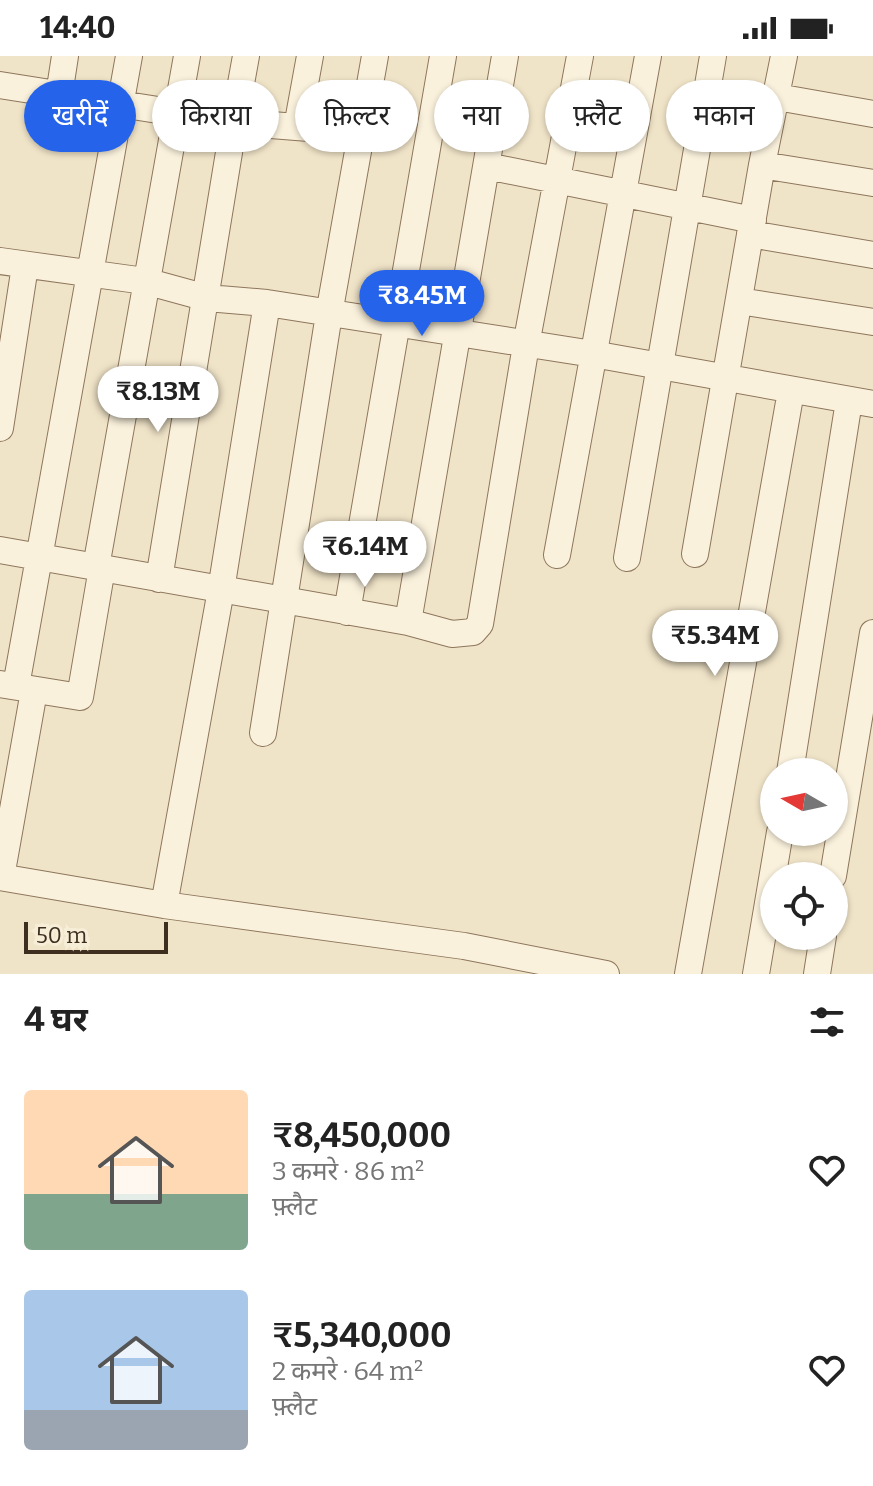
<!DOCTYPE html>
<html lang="hi">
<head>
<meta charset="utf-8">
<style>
  body { margin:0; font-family:Bitter,"Noto Sans Devanagari",serif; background:#f2f2f2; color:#222; height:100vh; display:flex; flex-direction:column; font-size:30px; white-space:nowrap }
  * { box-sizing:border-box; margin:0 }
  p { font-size:26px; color:#767676 }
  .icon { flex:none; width:44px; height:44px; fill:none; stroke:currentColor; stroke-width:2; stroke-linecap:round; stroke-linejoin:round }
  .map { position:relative; height:918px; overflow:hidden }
  .drawer { display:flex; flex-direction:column; background:#fff; flex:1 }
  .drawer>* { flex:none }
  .top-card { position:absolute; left:24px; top:24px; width:826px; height:72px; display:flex; gap:16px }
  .needle { width:52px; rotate:279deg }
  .buttons { position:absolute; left:760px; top:702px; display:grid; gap:16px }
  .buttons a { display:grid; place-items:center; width:88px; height:88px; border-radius:50%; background:#fff; box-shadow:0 2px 6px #0004; font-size:40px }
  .scale { position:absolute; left:24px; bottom:20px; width:144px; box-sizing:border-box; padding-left:8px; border:4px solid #3d2e20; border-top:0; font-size:22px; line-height:28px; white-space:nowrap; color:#3d2e20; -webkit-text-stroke:6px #f7eed8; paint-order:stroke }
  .price { position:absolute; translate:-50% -68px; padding:0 18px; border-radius:28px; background:#fff; color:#222; font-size:26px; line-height:52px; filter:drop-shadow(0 2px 4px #0008) }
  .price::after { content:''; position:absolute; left:50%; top:48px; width:24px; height:18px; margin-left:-12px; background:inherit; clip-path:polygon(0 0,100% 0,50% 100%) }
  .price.selected { background:#2563eb; color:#fff }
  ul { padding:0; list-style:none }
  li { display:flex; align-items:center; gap:24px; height:200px; padding:0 24px }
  li span { display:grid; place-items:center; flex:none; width:224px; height:160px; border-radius:8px; color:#555 }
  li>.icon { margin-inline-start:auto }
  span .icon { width:96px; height:96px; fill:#fffc; stroke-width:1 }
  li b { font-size:34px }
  h2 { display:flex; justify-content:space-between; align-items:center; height:96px; padding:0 24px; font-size:34px }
  .tag { padding:0 28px; border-radius:36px; background:#fff; box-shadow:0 2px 6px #0004; font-size:28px; line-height:72px }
  .tag.selected { background:#2563eb; color:#fff }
  .status { display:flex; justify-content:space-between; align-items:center; height:56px; padding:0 40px; background:#fff; direction:ltr }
  .status svg { height:22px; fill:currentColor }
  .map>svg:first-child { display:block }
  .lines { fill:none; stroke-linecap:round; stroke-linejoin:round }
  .minor-casing { stroke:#8d765c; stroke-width:28 }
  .minor { stroke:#faf1dc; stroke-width:26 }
</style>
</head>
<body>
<div class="status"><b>14:40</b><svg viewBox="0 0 49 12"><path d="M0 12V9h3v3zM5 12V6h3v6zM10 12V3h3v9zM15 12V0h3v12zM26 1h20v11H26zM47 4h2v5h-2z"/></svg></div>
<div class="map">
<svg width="873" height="918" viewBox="0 0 873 918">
  <rect width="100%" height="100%" fill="#f0e4c8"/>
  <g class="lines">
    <defs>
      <path id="minor" d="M0 29 234 66 246 0
        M59 39 65 0
        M777 41 873 58
        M297 71 310 0
        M762 109 873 127
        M487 110 753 164
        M750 178 873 199
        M0 205 145 225 207 242 267 247 593 298 873 348
        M739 245 873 266
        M0 372 25 210
        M0 494 408 566 452 578 473 576 480 568 526 289 580 0
        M695 498 762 109 784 0
        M557 499 648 0
        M627 502 713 0
        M96 511 187 0
        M159 523 234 66 309 72 360 83
        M347 556 443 0
        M408 566 505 0
        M0 628 80 641 102 512
        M16 630 129 0
        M263 677 329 258 375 0
        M790 716 849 345
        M833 820 873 577
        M0 821 164 849 464 890 606 918
        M1 821 34 635
        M164 849 221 534 267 247
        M688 918 791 335
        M756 918 780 776
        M817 918 823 880"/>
    </defs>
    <!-- minor casing -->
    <use href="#minor" class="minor-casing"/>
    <!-- minor -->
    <use href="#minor" class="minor"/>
  </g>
</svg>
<div class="buttons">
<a><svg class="needle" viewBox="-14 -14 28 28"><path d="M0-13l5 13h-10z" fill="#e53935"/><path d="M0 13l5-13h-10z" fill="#767676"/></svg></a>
<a><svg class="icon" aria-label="locate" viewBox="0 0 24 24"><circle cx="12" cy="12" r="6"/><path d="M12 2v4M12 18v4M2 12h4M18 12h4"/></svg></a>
</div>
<div class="scale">50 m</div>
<b class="price selected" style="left:422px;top:282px">₹8.45M</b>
<b class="price" style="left:158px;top:378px">₹8.13M</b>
<b class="price" style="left:365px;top:533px">₹6.14M</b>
<b class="price" style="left:715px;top:622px">₹5.34M</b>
<div class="top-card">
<a class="tag selected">खरीदें</a>
<a class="tag">किराया</a>
<a class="tag">फ़िल्टर</a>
<a class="tag">नया</a>
<a class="tag">फ़्लैट</a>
<a class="tag">मकान</a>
</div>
</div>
<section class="drawer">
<h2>4 घर<svg class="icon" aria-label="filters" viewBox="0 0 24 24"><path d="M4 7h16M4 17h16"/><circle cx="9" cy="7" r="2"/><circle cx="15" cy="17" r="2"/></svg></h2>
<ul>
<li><span style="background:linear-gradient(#ffd9b3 65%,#7fa58c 0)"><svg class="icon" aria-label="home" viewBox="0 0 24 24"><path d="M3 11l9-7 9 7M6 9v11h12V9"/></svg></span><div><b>₹8,450,000</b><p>3 कमरे · 86 m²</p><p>फ़्लैट</p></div><svg class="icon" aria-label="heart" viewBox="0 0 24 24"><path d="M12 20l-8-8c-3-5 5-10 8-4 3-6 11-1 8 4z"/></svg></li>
<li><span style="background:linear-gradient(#a9c7e8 75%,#9aa5b1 0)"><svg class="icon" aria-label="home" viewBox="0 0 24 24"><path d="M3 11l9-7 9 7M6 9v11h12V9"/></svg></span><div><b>₹5,340,000</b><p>2 कमरे · 64 m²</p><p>फ़्लैट</p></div><svg class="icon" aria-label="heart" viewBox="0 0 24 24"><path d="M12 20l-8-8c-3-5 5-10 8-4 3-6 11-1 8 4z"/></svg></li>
</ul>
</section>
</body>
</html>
